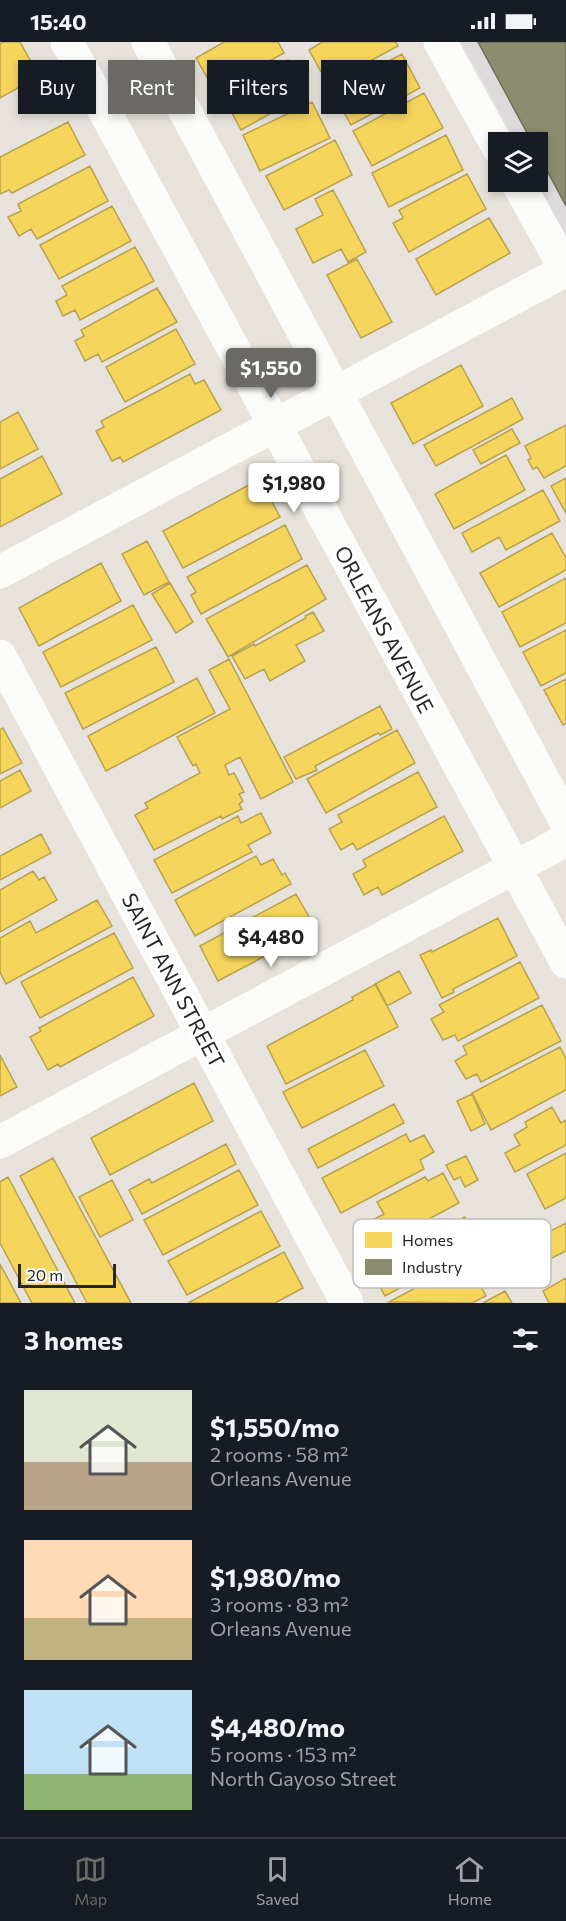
<!DOCTYPE html>
<html lang="en">
<head>
<meta charset="utf-8">
<style>
  body { margin:0; font-family:Commissioner,sans-serif; background:#20242c; color:#f1f3f6; height:100vh; display:flex; flex-direction:column; font-size:22px; white-space:nowrap }
  * { box-sizing:border-box; margin:0 }
  p { font-size:20px; color:#9ea1a6 }
  .icon { flex:none; width:33px; height:33px; fill:none; stroke:currentColor; stroke-width:2; stroke-linecap:round; stroke-linejoin:round }
  .map { position:relative; height:1261px; overflow:hidden }
  .panel { display:flex; flex-direction:column; background:#171b24; flex:1 }
  .panel>* { flex:none }
  .hud { position:absolute; left:18px; top:18px; width:531px; height:54px; display:flex; gap:12px }
  .fabs { position:absolute; left:488px; top:90px; display:grid; gap:12px }
  .fabs a { display:grid; place-items:center; width:60px; height:60px; border-radius:0px; background:#171b24; box-shadow:0 3px 9px #0003; font-size:30px }
  .scale { position:absolute; left:18px; bottom:15px; width:98px; box-sizing:border-box; padding-left:6px; border:3px solid #272727; border-top:0; font-size:16px; line-height:21px; white-space:nowrap; color:#272727; -webkit-text-stroke:4px #fff; paint-order:stroke }
  .price { position:absolute; translate:-50% -51px; padding:0 14px; border-radius:6px; background:#fff; color:#222; font-size:20px; line-height:39px; filter:drop-shadow(0 2px 3px #0008) }
  .price::after { content:''; position:absolute; left:50%; top:36px; width:18px; height:14px; margin-left:-9px; background:inherit; clip-path:polygon(0 0,100% 0,50% 100%) }
  .price.on { background:#6a6966; color:#fff }
  ul { padding:0; list-style:none }
  li { display:flex; align-items:center; gap:18px; height:150px; padding:0 24px }
  li span { display:grid; place-items:center; flex:none; width:168px; height:120px; border-radius:0px; color:#555 }
  li>.icon { margin-inline-start:auto }
  span .icon { width:72px; height:72px; fill:#fffc; stroke-width:1 }
  li b { font-size:26px }
  h2 { display:flex; justify-content:space-between; align-items:center; height:72px; padding:0 24px; font-size:26px }
  .pill { padding:0 21px; border-radius:0px; background:#171b24; box-shadow:0 3px 9px #0003; font-size:21px; line-height:54px }
  .pill.on { background:#6a6966; color:#fff }
  .status { display:flex; justify-content:space-between; align-items:center; height:42px; padding:0 30px; background:#171b24; direction:ltr }
  .status svg { height:16px; fill:currentColor }
  .tabs { display:flex; justify-content:space-around; align-items:center; height:84px; border-top:2px solid #363941; background:#171b24; font-size:16px; color:#9ea1a6 }
  .tabs a { display:grid; justify-items:center; gap:3px }
  .tabs .on { color:#6a6966 }
  .map>svg:first-child { display:block }
  .industrial { fill:#dddadb }
  .homes { fill:#f6d55c; stroke:#b8a14c; stroke-width:1.5 }
  .industry { fill:#8c8c6e; stroke:#6e6e59; stroke-width:1.5 }
  .lines { fill:none; stroke-linecap:round; stroke-linejoin:round }
  .minor { stroke:#fbfbfa; stroke-width:33 }
  .tertiary { stroke:#fbfbfa; stroke-width:33 }
  .labels { text-anchor:middle; dominant-baseline:central; stroke-width:6; stroke-linejoin:round; paint-order:stroke }
  .street-label { font-size:21px; fill:#272727; stroke:#fff }
  .key { fill:#fff; stroke:#bebebe; stroke-width:1.5 }
  .key-label { font-size:16px; fill:#272727 }
</style>
</head>
<body>
<div class="status"><b>15:40</b><svg viewBox="0 0 49 12"><path d="M0 12V9h3v3zM5 12V6h3v6zM10 12V3h3v9zM15 12V0h3v12zM26 1h20v11H26zM47 4h2v5h-2z"/></svg></div>
<div class="map">
<svg width="566" height="1261" viewBox="0 0 566 1261">
  <rect width="100%" height="100%" fill="#e7e3dc"/>
  <!-- industrial -->
  <path class="industrial" d="M461 0H566V194L537 140V100H516Z"/>
  <!-- homes -->
  <path class="homes" d="M3 0H20L39 34 0 56V2Z
    M224 0H278L284 11 215 49 196 16Z
    M322 0H396L398 4 328 42 309 8Z
    M402 12 420 46 351 83 332 49Z
    M288 18 307 51 241 88 223 54Z
    M424 51 443 86 372 124 353 89Z
    M312 60 330 96 260 129 243 93Z
    M68 80 85 113 12 151 9 148 0 152V115Z
    M446 93 463 128 389 165 372 131Z
    M335 98 352 133 284 168 266 134Z
    M90 124 108 159 37 197 31 187 19 194 8 175 21 169 18 162Z
    M467 132 486 167 409 210 393 181 403 176 399 168Z
    M333 148 366 210 348 220 341 207 313 221 296 187 323 173 315 157Z
    M112 164 131 199 59 237 40 203Z
    M489 176 510 211 436 253 416 217Z
    M135 205 154 239 80 278 75 268 63 274 56 259 67 253 62 244Z
    M357 217 392 280 361 296 327 233Z
    M157 246 177 280 102 320 98 312 85 319 75 299 84 294 81 288Z
    M176 287 195 322 125 360 106 325Z
    M461 323 483 364 413 402 391 361Z
    M190 332 195 342 204 338 221 368 123 420 120 415 112 419 96 389 104 385 101 379Z
    M512 356 523 377 436 424 424 403Z
    M18 370 38 407 0 427V380Z
    M566 383V424L544 436 537 425 533 427 528 418 531 416 525 404Z
    M512 387 520 401 481 422 473 408Z
    M506 413 525 448 454 487 435 452Z
    M42 414 62 452 0 485V437Z
    M566 436V471L551 444Z
    M260 437 280 475 183 526 163 489Z
    M543 448 560 479 506 508 499 495 472 510 462 491Z
    M285 483 302 517 201 572 191 553 196 550 187 535Z
    M552 491 566 516V528L499 565 480 531Z
    M147 499 169 540 144 553 122 512Z
    M101 521 121 559 39 604 19 566Z
    M307 523 326 557 228 615 206 577Z
    M566 536V581L520 605 502 570Z
    M170 541 193 580 176 591 152 552Z
    M133 563 152 598 61 645 43 610Z
    M313 570 324 589 296 603 305 619 270 639 264 627 245 637 232 614 254 602 255 604 306 576 305 574Z
    M566 588V631L541 644 523 610Z
    M156 605 174 640 83 687 65 651Z
    M229 617 293 740 261 757 240 715 225 723 229 733 234 731 244 750 239 752 243 759 239 762 242 767 222 777 221 774 154 808 135 773 148 766 145 761 200 731 196 722 193 724 177 695 230 667 209 628Z
    M197 636 215 671 106 729 88 694Z
    M566 637V681L563 683 544 648Z
    M380 664 392 687 380 693 378 691 315 724 317 728 296 737 284 715Z
    M3 686 22 721 0 732V688Z
    M397 688 415 721 326 771 307 737Z
    M20 728 31 749 0 766V739Z
    M418 730 437 765 357 808 353 801 341 808 329 787 342 780 338 773Z
    M261 771 271 791 248 803 252 810 172 851 154 818 238 774 241 781Z
    M444 774 463 809 382 853 378 845 364 853 353 832 366 825 363 818Z
    M41 792 51 811 0 838V814Z
    M256 814 261 823 273 817 282 833 285 831 291 842 195 894 175 858Z
    M33 829 39 838 44 835 57 858 0 890V848Z
    M296 852 316 887 218 939 200 904Z
    M97 858 112 884 6 942 0 930V896L30 879 36 891Z
    M498 876 517 914 453 947 454 950 442 956 420 913 431 908 432 910Z
    M114 891 133 926 40 976 21 940Z
    M520 920 539 956 458 999 455 993 443 998 431 977 444 970 439 963Z
    M399 929 411 951 387 964 375 942Z
    M133 935 154 974 60 1025 58 1022 48 1028 30 995 41 989 39 986Z
    M376 942 398 985 286 1042 267 1004 353 958 352 955Z
    M542 963 561 999 481 1040 477 1032 466 1037 455 1019 467 1012 463 1004Z
    M560 1005 566 1017V1048L491 1088 472 1051Z
    M365 1008 384 1044 302 1086 283 1050Z
    M0 1013 17 1045 0 1054Z
    M194 1041 213 1079 110 1133 91 1096Z
    M472 1052 485 1082 471 1089 457 1059Z
    M394 1062 404 1081 318 1126 308 1107Z
    M552 1065 561 1081 566 1078V1103L515 1130 505 1111 520 1103 514 1093 527 1085 525 1080Z
    M406 1092 410 1100 424 1093 434 1110 420 1118 424 1127 341 1171 322 1136Z
    M226 1102 236 1122 142 1172 129 1148 149 1137 152 1141Z
    M566 1111V1156L545 1167 527 1132Z
    M466 1114 478 1138 465 1145 460 1135 454 1138 446 1123Z
    M53 1116 131 1261H87L20 1134Z
    M239 1128 258 1163 163 1213 144 1178Z
    M443 1131 459 1161 369 1209 357 1186 384 1172 377 1160 425 1135 428 1139Z
    M8 1135 75 1261H32L0 1201V1140Z
    M112 1138 133 1178 100 1195 79 1155Z
    M261 1169 280 1204 187 1253 168 1219Z
    M465 1175 475 1195 460 1203 464 1212 385 1254 366 1219 444 1177 448 1184Z
    M524 1180 533 1198 566 1181V1209L532 1226 512 1187Z
    M284 1210 303 1246 275 1261H188Z
    M490 1214 501 1235 482 1246 486 1254 472 1261 389 1260 467 1218 471 1224Z
    M0 1222 21 1261H0Z
    M566 1236V1261H549L543 1249Z
    M505 1249 512 1261H483Z"/>
  <!-- industry -->
  <path class="industry" d="M478 0H566V164L537 110V100H532Z"/>
  <g class="lines">
    <!-- minor -->
    <path class="minor" d="M440 0 498 105
      M517 140 566 228
      M0 530 566 228
      M0 614 347 1261
      M0 1100 566 798"/>
    <!-- tertiary -->
    <path class="tertiary" d="M67 0 566 920
      M148 0 566 780"/>
  </g>
  <g class="labels">
    <!-- street labels -->
    <g class="street-label">
      <text transform="translate(385 587) rotate(62)">ORLEANS AVENUE</text>
      <text transform="translate(174 938) rotate(62)">SAINT ANN STREET</text>
    </g>
  </g>
  <!-- legend -->
  <rect x="353" y="1177" width="198" height="69" rx="9" class="key"/>
  <rect x="365" y="1190" width="27" height="16" fill="#f6d55c"/>
  <rect x="365" y="1217" width="27" height="16" fill="#8c8c6e"/>
  <g class="key-label">
    <text x="402" y="1204">Homes</text>
    <text x="402" y="1231">Industry</text>
  </g>
</svg>
<div class="fabs">
<a><svg class="icon" aria-label="layers" viewBox="0 0 24 24"><path d="M12 4l9 5-9 5-9-5zM3 14l9 5 9-5"/></svg></a>
</div>
<div class="scale">20 m</div>
<b class="price on" style="left:271px;top:357px">$1,550</b>
<b class="price" style="left:294px;top:472px">$1,980</b>
<b class="price" style="left:271px;top:926px">$4,480</b>
<div class="hud">
<a class="pill">Buy</a>
<a class="pill on">Rent</a>
<a class="pill">Filters</a>
<a class="pill">New</a>
</div>
</div>
<section class="panel">
<h2>3 homes<svg class="icon" aria-label="filters" viewBox="0 0 24 24"><path d="M4 7h16M4 17h16"/><circle cx="9" cy="7" r="2"/><circle cx="15" cy="17" r="2"/></svg></h2>
<ul>
<li><span style="background:linear-gradient(#dfe7d0 60%,#b9a48a 0)"><svg class="icon" aria-label="home" viewBox="0 0 24 24"><path d="M3 11l9-7 9 7M6 9v11h12V9"/></svg></span><div><b>$1,550/mo</b><p>2 rooms · 58 m²</p><p>Orleans Avenue</p></div></li>
<li><span style="background:linear-gradient(#ffd9b3 65%,#c2b280 0)"><svg class="icon" aria-label="home" viewBox="0 0 24 24"><path d="M3 11l9-7 9 7M6 9v11h12V9"/></svg></span><div><b>$1,980/mo</b><p>3 rooms · 83 m²</p><p>Orleans Avenue</p></div></li>
<li><span style="background:linear-gradient(#bfe0f5 70%,#8fb573 0)"><svg class="icon" aria-label="home" viewBox="0 0 24 24"><path d="M3 11l9-7 9 7M6 9v11h12V9"/></svg></span><div><b>$4,480/mo</b><p>5 rooms · 153 m²</p><p>North Gayoso Street</p></div></li>
</ul>
</section>
<nav class="tabs">
<a class="on"><svg class="icon" aria-label="map" viewBox="0 0 24 24"><path d="M3 6l6-2 6 2 6-2v14l-6 2-6-2-6 2zM9 4v14M15 6v14"/></svg>Map</a>
<a><svg class="icon" aria-label="saved" viewBox="0 0 24 24"><path d="M7 4h10v16l-5-4-5 4z"/></svg>Saved</a>
<a><svg class="icon" aria-label="home" viewBox="0 0 24 24"><path d="M3 11l9-7 9 7M6 9v11h12V9"/></svg>Home</a>
</nav>
</body>
</html>
